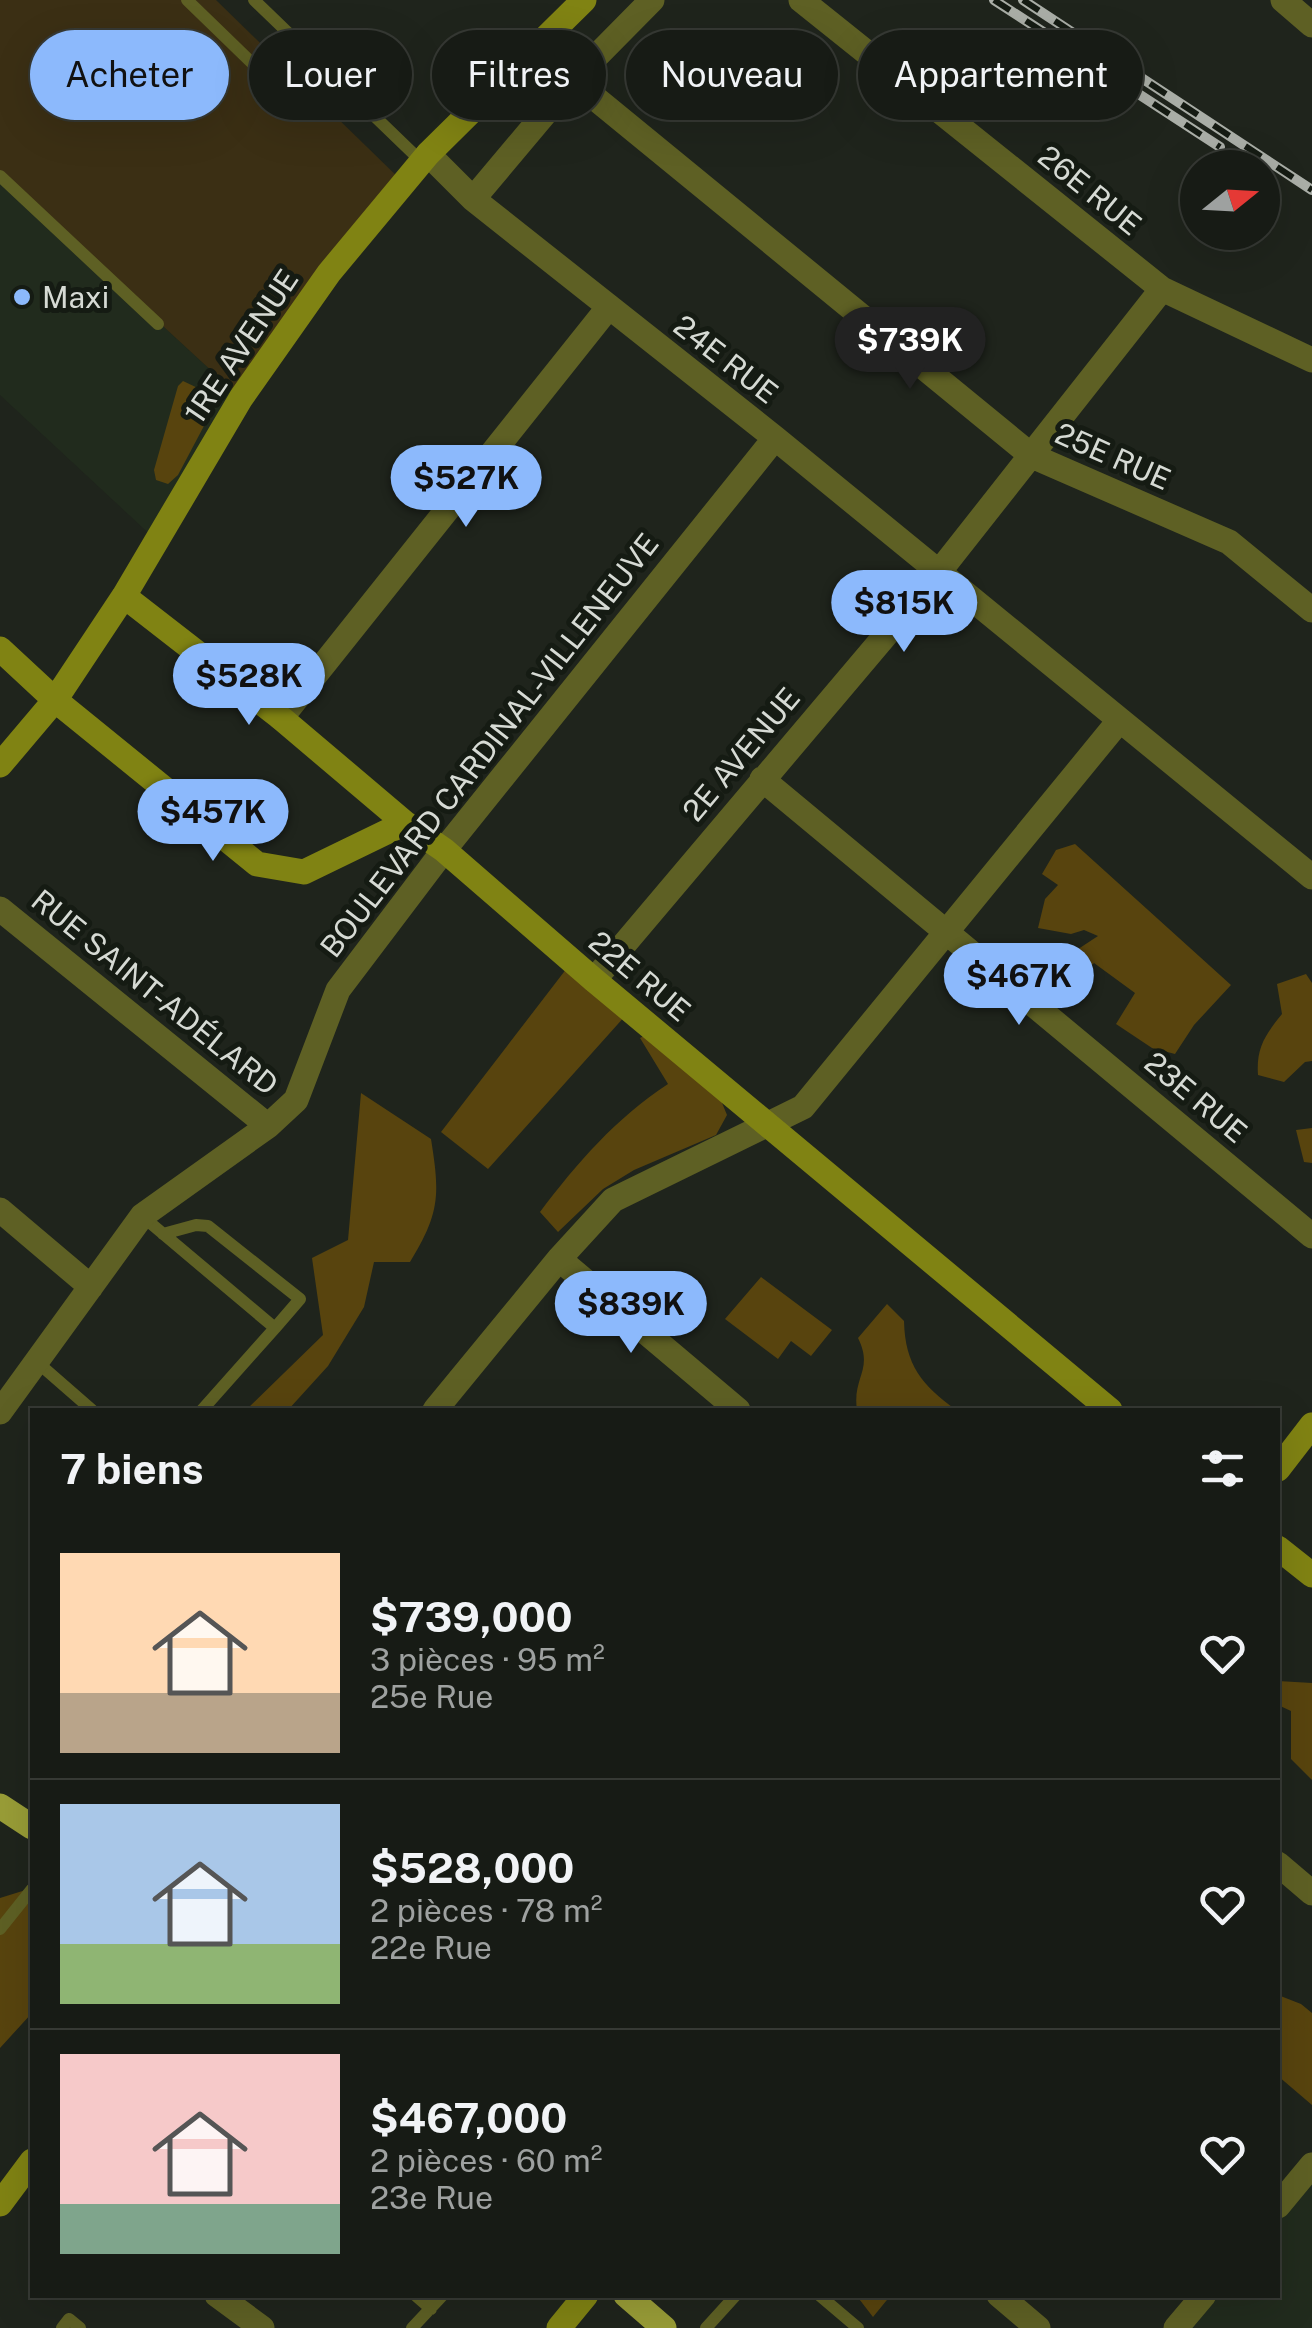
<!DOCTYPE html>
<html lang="fr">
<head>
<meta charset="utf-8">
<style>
  body { margin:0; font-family:"Public Sans",sans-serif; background:#242822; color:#f1f3f6; height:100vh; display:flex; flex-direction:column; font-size:38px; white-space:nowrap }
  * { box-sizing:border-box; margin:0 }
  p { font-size:32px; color:#9ea1a0 }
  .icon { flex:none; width:55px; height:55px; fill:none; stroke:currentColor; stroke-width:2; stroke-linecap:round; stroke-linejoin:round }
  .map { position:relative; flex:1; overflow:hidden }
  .drawer { position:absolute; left:30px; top:1408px; width:1250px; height:890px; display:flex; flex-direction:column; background:#171b15; border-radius:0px; box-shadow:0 10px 40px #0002,0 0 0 2px #363934 }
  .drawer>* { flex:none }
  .banner { position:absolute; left:30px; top:30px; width:1252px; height:90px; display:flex; gap:20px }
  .needle { width:65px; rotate:72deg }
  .controls { position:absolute; left:1180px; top:150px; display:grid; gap:20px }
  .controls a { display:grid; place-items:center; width:100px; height:100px; border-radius:50%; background:#171b15; box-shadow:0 10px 40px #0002,0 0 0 2px #363934; font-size:50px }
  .price { position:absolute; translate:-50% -85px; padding:0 22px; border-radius:35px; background:#8cb9fc; color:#111; font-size:32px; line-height:65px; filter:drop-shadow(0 2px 5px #0008) }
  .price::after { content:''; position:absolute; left:50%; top:60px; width:30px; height:22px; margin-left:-15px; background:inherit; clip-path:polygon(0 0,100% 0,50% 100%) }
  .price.on { background:#222; color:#fff }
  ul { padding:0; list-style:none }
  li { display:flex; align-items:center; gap:30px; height:250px; padding:0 30px }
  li+li { border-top:2px solid #363934 }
  li span { display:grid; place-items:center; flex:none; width:280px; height:200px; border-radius:0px; color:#555 }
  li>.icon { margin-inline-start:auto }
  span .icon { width:120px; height:120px; fill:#fffc; stroke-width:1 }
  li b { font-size:42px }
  h2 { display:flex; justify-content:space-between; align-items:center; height:120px; padding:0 30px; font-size:42px }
  .chip { padding:0 35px; border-radius:45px; background:#171b15; box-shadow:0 10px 40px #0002,0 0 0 2px #363934; font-size:35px; line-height:90px }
  .chip.on { background:#8cb9fc; color:#111 }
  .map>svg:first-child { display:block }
  .built { fill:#212b1d }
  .green { fill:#3b2f14 }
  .forest { fill:#58440e }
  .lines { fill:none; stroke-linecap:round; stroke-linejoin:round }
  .lane { stroke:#5e6024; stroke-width:12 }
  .street { stroke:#5e6024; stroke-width:25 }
  .secondary { stroke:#808313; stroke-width:25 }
  .primary { stroke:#999d37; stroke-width:25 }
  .rail-casing { stroke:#aaaea7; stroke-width:10 }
  .rail { stroke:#151b13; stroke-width:6; stroke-dasharray:19; stroke-linecap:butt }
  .poi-dot { fill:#8cb9fc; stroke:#151b13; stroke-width:4 }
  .labels { text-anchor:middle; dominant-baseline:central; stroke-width:10; stroke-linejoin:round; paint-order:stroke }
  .street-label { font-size:30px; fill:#d6dad4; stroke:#151b13 }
  .poi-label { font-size:30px; fill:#d6dad4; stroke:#151b13; text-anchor:start }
</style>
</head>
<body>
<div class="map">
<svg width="1312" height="2328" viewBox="0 0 1312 2328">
  <rect width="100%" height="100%" fill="#1f241c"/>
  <!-- built -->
  <path class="built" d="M0 176 241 398 157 541 0 395Z
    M1312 2165V2328H1176L1204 2295H1278V2206Z"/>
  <!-- green -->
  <path class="green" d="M0 0H216L404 183 241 398 0 176Z"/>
  <!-- forest -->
  <path class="forest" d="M183 381 202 390 214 407 178 475 168 484 156 480 154 470 178 386Z
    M1075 844 1231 985 1194 1025 1175 1054 1152 1048 1116 1024 1135 993 1094 963 1077 979 1058 980 1066 957 1098 936 1084 930 1071 934 1038 928 1045 899 1058 885 1042 874 1056 850Z
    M567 968 626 1015 488 1169 441 1132Z
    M1306 974 1312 983V1061L1305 1062 1284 1082 1258 1075C1256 1048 1265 1035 1282 1014L1277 984Z
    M653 1031 718 1093 727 1115 716 1135 634 1170 603 1189 558 1232 540 1212C577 1163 616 1118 668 1084L640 1038Z
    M361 1093 431 1139C440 1195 440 1213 410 1262H374L364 1307 328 1366 288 1410H246L323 1335 312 1258 348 1240Z
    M1312 1128V1163L1304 1162 1296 1130Z
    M761 1277 832 1330 811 1356 791 1341 778 1359 725 1319Z
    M887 1304 904 1321C905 1365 922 1385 956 1410H857C852 1377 874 1370 858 1338Z
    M1278 1681 1312 1683V1780L1291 1759V1711L1278 1705Z
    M32 1888V2013L0 2048V1898Z
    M1278 1995 1301 2004 1312 2013V2105L1278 2076Z
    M856 2295H891L873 2317Z"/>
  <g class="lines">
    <!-- lane -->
    <path class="lane" d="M187 0 288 98
      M254 0 422 162
      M0 176 158 324
      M142 1216 275 1328 202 1410
      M163 1234 196 1225 208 1226 300 1299 275 1328
      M37 1362 92 1410
      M0 1929 32 1889
      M415 2295 431 2309
      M819 2295 858 2328
      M62 2328 69 2319 80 2328
      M412 2328 443 2295
      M706 2328 736 2295"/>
    <!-- street -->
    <path class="street" d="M801 0 1162 289 1312 360
      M1283 0 1312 25
      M573 80 1032 456 1229 542 1312 610
      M428 154 473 199 775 438 1312 877
      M473 199 573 80 652 0
      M281 718 608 308
      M762 779 1312 1236
      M0 909 268 1126
      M594 980 939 572 1162 289
      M0 1210 91 1287
      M559 1259 738 1410
      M435 1410 559 1259 613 1200 803 1107 1119 721
      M0 1412 142 1216 268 1126 296 1100 338 990 444 850 775 438
      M1278 1864 1312 1893
      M1278 2206 1312 2165
      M217 2295 262 2328
      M999 2295 1038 2328
      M1176 2328 1204 2295"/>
    <!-- secondary -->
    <path class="secondary" d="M124 596 281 718 405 823 444 850 594 980 1110 1410
      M0 649 55 700 257 864 304 872 405 823
      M0 765 55 700 124 596 241 398 329 273 428 154 584 0
      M1278 1469 1312 1425
      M1278 1548 1312 1575
      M0 2204 32 2161
      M559 2328 586 2295"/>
    <!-- primary -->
    <path class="primary" d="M0 1806 32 1827
      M626 2295 664 2328"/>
    <defs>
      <path id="rail" d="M994 0 1220 147
        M1023 0 1312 190"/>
    </defs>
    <!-- rail casing -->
    <use href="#rail" class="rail-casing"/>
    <!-- rail -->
    <use href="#rail" class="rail"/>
  </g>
  <!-- markers -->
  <circle class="poi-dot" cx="22" cy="297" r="10"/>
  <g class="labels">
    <!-- street labels -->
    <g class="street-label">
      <text transform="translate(1090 190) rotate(39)">26E RUE</text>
      <text transform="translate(241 346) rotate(-56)">1RE AVENUE</text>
      <text transform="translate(726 359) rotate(38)">24E RUE</text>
      <text transform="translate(1113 456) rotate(24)">25E RUE</text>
      <text transform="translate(489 745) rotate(-52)">BOULEVARD CARDINAL-VILLENEUVE</text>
      <text transform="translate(741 754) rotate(-50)">2E AVENUE</text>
      <text transform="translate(640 976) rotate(40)">22E RUE</text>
      <text transform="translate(155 992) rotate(39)">RUE SAINT-ADÉLARD</text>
      <text transform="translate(1196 1097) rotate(40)">23E RUE</text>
    </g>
    <!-- poi labels -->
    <g class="poi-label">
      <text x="42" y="297">Maxi</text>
    </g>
  </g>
</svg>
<div class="controls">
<a><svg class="needle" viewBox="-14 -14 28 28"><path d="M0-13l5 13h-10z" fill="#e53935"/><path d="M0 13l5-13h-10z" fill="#9ea1a0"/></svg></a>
</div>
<b class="price on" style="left:910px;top:392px">$739K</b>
<b class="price" style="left:466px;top:530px">$527K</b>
<b class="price" style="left:904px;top:655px">$815K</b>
<b class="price" style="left:249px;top:728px">$528K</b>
<b class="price" style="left:213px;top:864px">$457K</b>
<b class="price" style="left:1019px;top:1028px">$467K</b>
<b class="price" style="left:631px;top:1356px">$839K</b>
<div class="banner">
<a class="chip on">Acheter</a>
<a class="chip">Louer</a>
<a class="chip">Filtres</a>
<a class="chip">Nouveau</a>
<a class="chip">Appartement</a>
</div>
<section class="drawer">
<h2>7 biens<svg class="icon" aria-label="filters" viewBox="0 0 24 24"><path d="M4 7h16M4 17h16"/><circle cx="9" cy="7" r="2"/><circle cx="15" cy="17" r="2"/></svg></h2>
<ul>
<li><span style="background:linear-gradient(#ffd9b3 70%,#b9a48a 0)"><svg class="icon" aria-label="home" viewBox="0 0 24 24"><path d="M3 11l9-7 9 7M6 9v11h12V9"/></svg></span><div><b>$739,000</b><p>3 pièces · 95 m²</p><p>25e Rue</p></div><svg class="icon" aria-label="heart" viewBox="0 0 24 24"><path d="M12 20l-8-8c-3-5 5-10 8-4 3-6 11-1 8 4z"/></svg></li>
<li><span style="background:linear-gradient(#a9c7e8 70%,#8fb573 0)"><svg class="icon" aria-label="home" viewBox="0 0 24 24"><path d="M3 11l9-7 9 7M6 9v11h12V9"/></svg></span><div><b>$528,000</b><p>2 pièces · 78 m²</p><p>22e Rue</p></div><svg class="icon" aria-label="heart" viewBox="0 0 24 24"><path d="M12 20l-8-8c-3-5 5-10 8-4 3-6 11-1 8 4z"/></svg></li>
<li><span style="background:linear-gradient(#f6c9c9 75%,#7fa58c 0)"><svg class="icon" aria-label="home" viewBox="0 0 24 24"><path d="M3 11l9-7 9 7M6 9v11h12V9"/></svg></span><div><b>$467,000</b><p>2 pièces · 60 m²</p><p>23e Rue</p></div><svg class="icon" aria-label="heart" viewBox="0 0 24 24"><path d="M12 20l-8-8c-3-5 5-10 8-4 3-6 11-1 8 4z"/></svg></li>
</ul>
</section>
</div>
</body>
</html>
